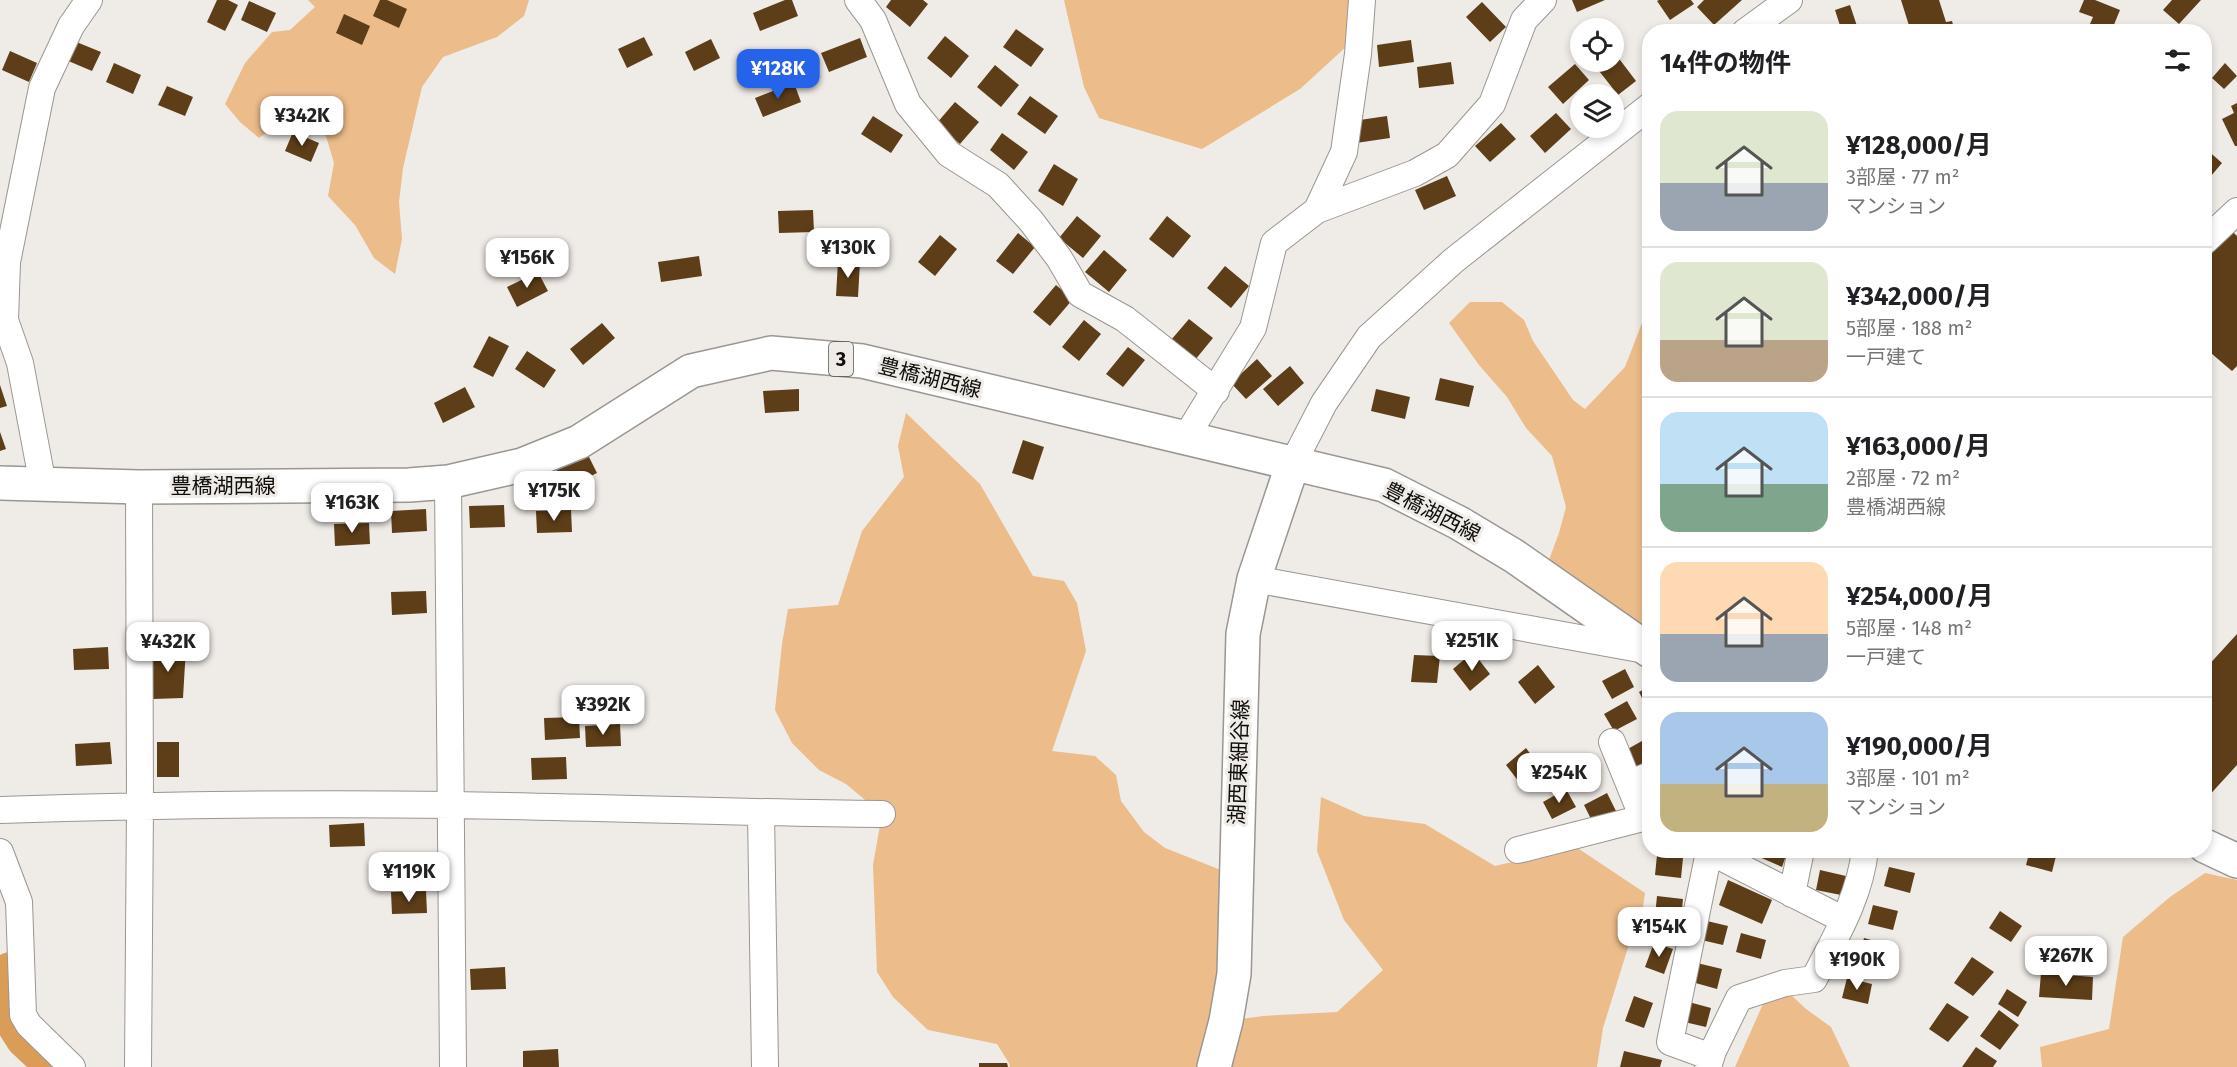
<!DOCTYPE html>
<html lang="ja">
<head>
<meta charset="utf-8">
<style>
  body { margin:0; font-family:"Fira Sans","Noto Sans JP",sans-serif; background:#f6f6f6; color:#202124; height:100vh; display:flex; flex-direction:column; font-size:22px; white-space:nowrap }
  * { box-sizing:border-box; margin:0 }
  p { font-size:20px; color:#757577 }
  .icon { flex:none; width:33px; height:33px; fill:none; stroke:currentColor; stroke-width:2; stroke-linecap:round; stroke-linejoin:round }
  .map { position:relative; flex:1; overflow:hidden }
  .panel { position:absolute; left:1642px; top:24px; width:570px; height:834px; display:flex; flex-direction:column; background:#fff; border-radius:24px; box-shadow:0 3px 9px #0003 }
  .panel>* { flex:none }
  .fabs { position:absolute; left:1570px; top:18px; display:grid; gap:12px }
  .fabs a { display:grid; place-items:center; width:54px; height:54px; border-radius:50%; background:#fff; box-shadow:0 3px 9px #0003; font-size:30px }
  .price { position:absolute; translate:-50% -51px; padding:0 14px; border-radius:12px; background:#fff; color:#222; font-size:20px; line-height:39px; filter:drop-shadow(0 2px 3px #0008) }
  .price::after { content:''; position:absolute; left:50%; top:36px; width:18px; height:14px; margin-left:-9px; background:inherit; clip-path:polygon(0 0,100% 0,50% 100%) }
  .price.active { background:#2563eb; color:#fff }
  ul { padding:0; list-style:none }
  li { display:flex; align-items:center; gap:18px; height:150px; padding:0 18px }
  li+li { border-top:2px solid #e0e0e0 }
  li span { display:grid; place-items:center; flex:none; width:168px; height:120px; border-radius:18px; color:#555 }
  li>.icon { margin-inline-start:auto }
  span .icon { width:72px; height:72px; fill:#fffc; stroke-width:1 }
  li b { font-size:26px }
  h2 { display:flex; justify-content:space-between; align-items:center; height:72px; padding:0 18px; font-size:26px }
  .map>svg:first-child { display:block }
  .green { fill:#ecbc8a }
  .lines { fill:none; stroke-linecap:round; stroke-linejoin:round }
  .river { stroke:#da9d58; stroke-width:34 }
  .building { fill:#5d3e19 }
  .minor-casing { stroke:#9a9691; stroke-width:28 }
  .major-casing { stroke:#9a9691; stroke-width:36 }
  .minor { stroke:#fff; stroke-width:26 }
  .major { stroke:#fff; stroke-width:33 }
  .labels { text-anchor:middle; dominant-baseline:central; stroke-width:6; stroke-linejoin:round; paint-order:stroke }
  .shield { fill:#efebe6; stroke:#52504d; stroke-width:1.5 }
  .shield-label { font-size:20px; font-weight:bold; fill:#0f0e0c }
  .street-label { font-size:21px; fill:#0f0e0c; stroke:#efebe6 }
</style>
</head>
<body>
<div class="map">
<svg width="2237" height="1067" viewBox="0 0 2237 1067">
  <rect width="100%" height="100%" fill="#efebe6"/>
  <!-- green -->
  <path class="green" d="M308 0H529L524 16 497 37 443 57 422 87 403 168 399 202 402 239 395 274 374 258 355 225 328 196 334 163 326 136 286 118 259 138 240 122 225 104 245 63 272 32 290 30 315 7Z
    M1064 0H1368L1359 35 1300 89 1202 149 1099 118 1084 87Z
    M1470 302H1502L1524 320 1533 341 1573 400 1585 409 1625 367 1650 302V648L1543 576 1559 533 1566 507 1552 456 1526 428 1507 397 1479 365 1449 323Z
    M906 413 980 484 1033 576 1064 581 1077 603 1086 651 1052 751 1095 756 1116 775 1121 801 1144 832 1165 848 1236 876 1226 1021 1263 1016 1337 1012 1383 970 1344 920 1317 851 1321 797 1364 816 1425 824 1495 866 1576 847 1645 893 1640 927 1630 941 1603 1028 1597 1067H1010L1009 1063 997 1044 928 1030 893 997 877 972 873 865 882 814 846 784 819 770 792 743 775 710 782 644 788 609 838 605 862 531 904 477 898 446Z
    M2205 873 2237 880V1067H2042L2040 1047 2109 1029 2123 937 2170 897Z
    M1788 992 1806 1009 1831 1027 1850 1067H1735L1763 1004Z"/>
  <g class="lines">
    <!-- river -->
    <path class="river" d="M10 969 11 1021 23 1040 52 1067"/>
  </g>
  <!-- building -->
  <path class="building" d="M217 0H228L238 5 225 31 207 22Z
    M380 0H387L407 9 399 28 373 16Z
    M785 0H792L798 16 760 31 753 13Z
    M891 0H923L928 4 910 27 886 7Z
    M1572 0H1605L1577 12Z
    M1659 0H1691L1694 4 1670 20 1657 1Z
    M1704 0H1742L1714 25 1697 7Z
    M1901 0H1939L1946 22 1952 21 1955 32H1911Z
    M2084 0H2095L2120 10 2111 32 2090 24 2093 17 2079 12Z
    M2172 0H2201L2179 24 2163 10Z
    M249 1 276 13 267 32 241 20Z
    M1482 2 1506 27 1490 42 1466 17Z
    M1850 5 1859 32H1842L1835 10Z
    M344 14 370 26 362 45 336 33Z
    M1680 26 1685 32H1672Z
    M1016 29 1044 49 1031 67 1003 47Z
    M945 36 969 56 951 78 927 58Z
    M644 37 653 55 627 68 618 49Z
    M860 38 867 57 829 72 821 53Z
    M711 39 720 58 694 71 685 52Z
    M1411 40 1414 62 1379 67 1377 45Z
    M74 41 101 52 92 71 66 60Z
    M10 51 37 63 29 82 2 70Z
    M1614 52 1636 81 1618 95 1592 62H1614Z
    M1451 62 1454 84 1419 88 1417 67Z
    M114 63 141 75 133 94 106 82Z
    M2225 63 2237 76 2224 89 2212 78Z
    M1575 64 1589 80 1563 104 1548 87Z
    M995 65 1019 85 1001 107 977 87Z
    M794 83 801 102 763 117 755 98Z
    M167 86 193 97 185 116 158 105Z
    M1030 96 1058 116 1045 134 1017 114Z
    M955 102 979 122 960 144 936 124Z
    M2237 103V146H2235L2222 119 2234 113 2231 106Z
    M1556 113 1571 129 1545 153 1530 136Z
    M873 116 903 135 891 153 861 134Z
    M1387 116 1390 138 1356 143 1353 121Z
    M1501 123 1516 139 1490 162 1475 146Z
    M293 132 319 143 311 162 285 151Z
    M1002 133 1028 152 1014 170 990 150Z
    M2205 148 2222 163 2205 183Z
    M1054 164 1078 179 1063 206 1038 191Z
    M1447 176 1456 196 1424 210 1415 190Z
    M813 210 814 232 779 233 778 211Z
    M1077 216 1101 236 1083 258 1059 238Z
    M1167 216 1191 236 1173 258 1149 239Z
    M2232 231 2237 236V366L2232 371 2205 348V257Z
    M1018 233 1035 247 1013 274 996 261Z
    M940 235 957 249 935 276 918 262Z
    M1104 250 1127 270 1109 292 1085 272Z
    M699 256 702 276 661 282 658 262Z
    M838 261 860 262 858 297 836 296Z
    M1225 266 1249 286 1231 308 1207 288Z
    M538 272 548 291 517 307 507 287Z
    M1056 285 1073 299 1050 326 1033 312Z
    M1189 319 1213 338 1195 360 1171 340Z
    M1084 320 1101 334 1079 361 1062 347Z
    M602 323 615 338 583 365 570 349Z
    M489 336 509 346 493 377 473 367Z
    M1128 347 1145 360 1123 387 1106 374Z
    M527 351 556 370 544 388 515 369Z
    M1257 359 1272 376 1246 399 1231 383Z
    M1290 366 1304 383 1278 406 1263 389Z
    M1440 378 1474 386 1469 407 1435 400Z
    M0 385 7 406 0 408Z
    M465 387 475 407 443 423 434 403Z
    M799 389V411L765 413 763 391Z
    M1376 389 1410 397 1405 419 1371 411Z
    M0 432 6 449 0 451Z
    M1023 440 1044 447 1033 480 1012 473Z
    M587 453 597 473 565 488 556 469Z
    M504 505 505 527 470 528 469 506Z
    M426 509 427 531 392 533 391 511Z
    M571 510 572 532 537 533 536 511Z
    M369 523 370 544 335 546 334 524Z
    M426 591 427 613 392 615 391 592Z
    M2237 634V765L2205 800V669Z
    M108 647 109 669 74 670 73 649Z
    M186 647 183 698 153 699 151 649Z
    M1473 652 1490 674 1470 691 1453 669Z
    M1414 655 1440 656 1437 683 1411 682Z
    M1538 665 1555 687 1535 704 1518 682Z
    M1625 669 1634 687 1612 699 1602 681Z
    M1650 686V709L1648 710 1639 692Z
    M1627 701 1637 719 1614 731 1604 714Z
    M579 717 580 738 545 740 544 718Z
    M620 724 621 746 586 747 585 726Z
    M1649 737 1650 760 1635 767 1626 750Z
    M110 742 112 764 76 766 75 744Z
    M157 742H179V777H157Z
    M1526 748 1542 770 1523 787 1506 765Z
    M1591 755 1600 773 1577 785 1568 767Z
    M566 757 567 779 532 780 531 758Z
    M1566 789 1576 807 1552 819 1543 802Z
    M1607 793 1616 811 1593 823 1584 805Z
    M364 823 365 846 330 847 329 825Z
    M1760 850H1788L1782 867 1757 856Z
    M1817 850H1844L1842 858 1817 852Z
    M2030 850 2057 852 2052 872 2026 865Z
    M1657 855 1683 858 1681 878 1655 875Z
    M1889 867 1915 873 1910 893 1884 886Z
    M1820 870 1846 876 1841 895 1816 890Z
    M1728 880 1772 900 1762 924 1719 905Z
    M426 891 427 913 392 914 391 892Z
    M1657 896 1683 899 1681 919 1655 916Z
    M1873 905 1898 911 1893 930 1868 924Z
    M2000 911 2022 926 2011 942 1989 928Z
    M1703 920 1728 926 1723 945 1697 939Z
    M1741 933 1766 940 1761 959 1736 952Z
    M1864 938 1889 945 1884 964 1859 958Z
    M1654 943 1673 949 1664 974 1645 967Z
    M1972 957 1994 972 1973 996 1954 983Z
    M1697 963 1722 969 1717 989 1692 982Z
    M505 967 506 989 471 990 470 969Z
    M2041 973 2093 977 2092 1000 2039 997Z
    M1847 978 1872 984 1868 1004 1842 998Z
    M2007 989 2027 1002 2018 1017 1998 1004Z
    M1634 996 1653 1003 1644 1028 1625 1021Z
    M1685 1001 1711 1008 1706 1027 1680 1021Z
    M1947 1003 1969 1017 1948 1042 1929 1029Z
    M1999 1010 2019 1025 2000 1050 1980 1036Z
    M1976 1047 1997 1061 1993 1067H1962Z
    M558 1049 559 1067H523V1051Z
    M1624 1051 1662 1060 1660 1067H1620Z
    M979 1063H1007L1008 1067H979Z"/>
  <g class="lines">
    <defs>
      <path id="minor" d="M858 0 873 20 908 104 949 154 998 185 1031 221 1059 258 1080 294 1125 319 1216 391
        M1745 32 1789 0
        M1317 210 1344 152 1358 54 1362 0
        M2205 241 2237 211
        M1186 437 1253 328 1274 243 1317 210 1415 173 1447 155 1492 104 1524 20 1543 0
        M1293 463 1324 403 1369 337 1453 261 1650 106
        M448 482 453 1067
        M43 485 20 363 5 320 7 262 42 88 71 26 89 0
        M1254 579 1645 650
        M1612 742 1643 818
        M1629 784 1650 775
        M0 810C151 805 302 803 452 805 596 807 739 813 882 814
        M761 813 765 1067
        M1518 850 1643 818 1650 821
        M1707 850 1844 920
        M0 852 19 902 23 1015 29 1025 72 1067
        M1709 852 1670 1042 1711 1057
        M1792 894 1801 850
        M138 1067 140 805 139 487
        M1708 1067 1713 1051 1739 998 1785 983 1814 979C1835 938 1860 897 1865 850"/>
      <path id="major" d="M0 483 139 487 409 485 448 482 522 465 579 442 691 371 771 353 862 361 1384 485 1459 523 1514 556 1650 651
        M2205 846 2237 861
        M1214 1067 1226 1021 1234 974 1243 634 1254 579 1293 463"/>
    </defs>
    <!-- minor casing -->
    <use href="#minor" class="minor-casing"/>
    <!-- major casing -->
    <use href="#major" class="major-casing"/>
    <!-- minor -->
    <use href="#minor" class="minor"/>
    <!-- major -->
    <use href="#major" class="major"/>
  </g>
  <g class="labels">
    <!-- shield labels -->
    <rect class="shield" x="829" y="342" width="24" height="34" rx="4.5"/>
    <g class="shield-label">
      <text x="841" y="359">3</text>
    </g>
    <!-- street labels -->
    <g class="street-label">
      <text transform="translate(930 378) rotate(14)">豊橋湖西線</text>
      <text x="223" y="486">豊橋湖西線</text>
      <text transform="translate(1432 512) rotate(27)">豊橋湖西線</text>
      <text transform="translate(1239 762) rotate(-88)">湖西東細谷線</text>
    </g>
  </g>
</svg>
<div class="fabs">
<a><svg class="icon" aria-label="locate" viewBox="0 0 24 24"><circle cx="12" cy="12" r="6"/><path d="M12 2v4M12 18v4M2 12h4M18 12h4"/></svg></a>
<a><svg class="icon" aria-label="layers" viewBox="0 0 24 24"><path d="M12 4l9 5-9 5-9-5zM3 14l9 5 9-5"/></svg></a>
</div>
<b class="price active" style="left:778px;top:100px">¥128K</b>
<b class="price" style="left:302px;top:147px">¥342K</b>
<b class="price" style="left:848px;top:279px">¥130K</b>
<b class="price" style="left:527px;top:289px">¥156K</b>
<b class="price" style="left:554px;top:522px">¥175K</b>
<b class="price" style="left:352px;top:534px">¥163K</b>
<b class="price" style="left:1472px;top:672px">¥251K</b>
<b class="price" style="left:168px;top:673px">¥432K</b>
<b class="price" style="left:603px;top:736px">¥392K</b>
<b class="price" style="left:1559px;top:804px">¥254K</b>
<b class="price" style="left:409px;top:903px">¥119K</b>
<b class="price" style="left:1659px;top:958px">¥154K</b>
<b class="price" style="left:2066px;top:987px">¥267K</b>
<b class="price" style="left:1857px;top:991px">¥190K</b>
<section class="panel">
<h2>14件の物件<svg class="icon" aria-label="filters" viewBox="0 0 24 24"><path d="M4 7h16M4 17h16"/><circle cx="9" cy="7" r="2"/><circle cx="15" cy="17" r="2"/></svg></h2>
<ul>
<li><span style="background:linear-gradient(#dfe7d0 60%,#9aa5b1 0)"><svg class="icon" aria-label="home" viewBox="0 0 24 24"><path d="M3 11l9-7 9 7M6 9v11h12V9"/></svg></span><div><b>¥128,000/月</b><p>3部屋 · 77 m²</p><p>マンション</p></div></li>
<li><span style="background:linear-gradient(#dfe7d0 65%,#b9a48a 0)"><svg class="icon" aria-label="home" viewBox="0 0 24 24"><path d="M3 11l9-7 9 7M6 9v11h12V9"/></svg></span><div><b>¥342,000/月</b><p>5部屋 · 188 m²</p><p>一戸建て</p></div></li>
<li><span style="background:linear-gradient(#bfe0f5 60%,#7fa58c 0)"><svg class="icon" aria-label="home" viewBox="0 0 24 24"><path d="M3 11l9-7 9 7M6 9v11h12V9"/></svg></span><div><b>¥163,000/月</b><p>2部屋 · 72 m²</p><p>豊橋湖西線</p></div></li>
<li><span style="background:linear-gradient(#ffd9b3 60%,#9aa5b1 0)"><svg class="icon" aria-label="home" viewBox="0 0 24 24"><path d="M3 11l9-7 9 7M6 9v11h12V9"/></svg></span><div><b>¥254,000/月</b><p>5部屋 · 148 m²</p><p>一戸建て</p></div></li>
<li><span style="background:linear-gradient(#a9c7e8 60%,#c2b280 0)"><svg class="icon" aria-label="home" viewBox="0 0 24 24"><path d="M3 11l9-7 9 7M6 9v11h12V9"/></svg></span><div><b>¥190,000/月</b><p>3部屋 · 101 m²</p><p>マンション</p></div></li>
</ul>
</section>
</div>
</body>
</html>
